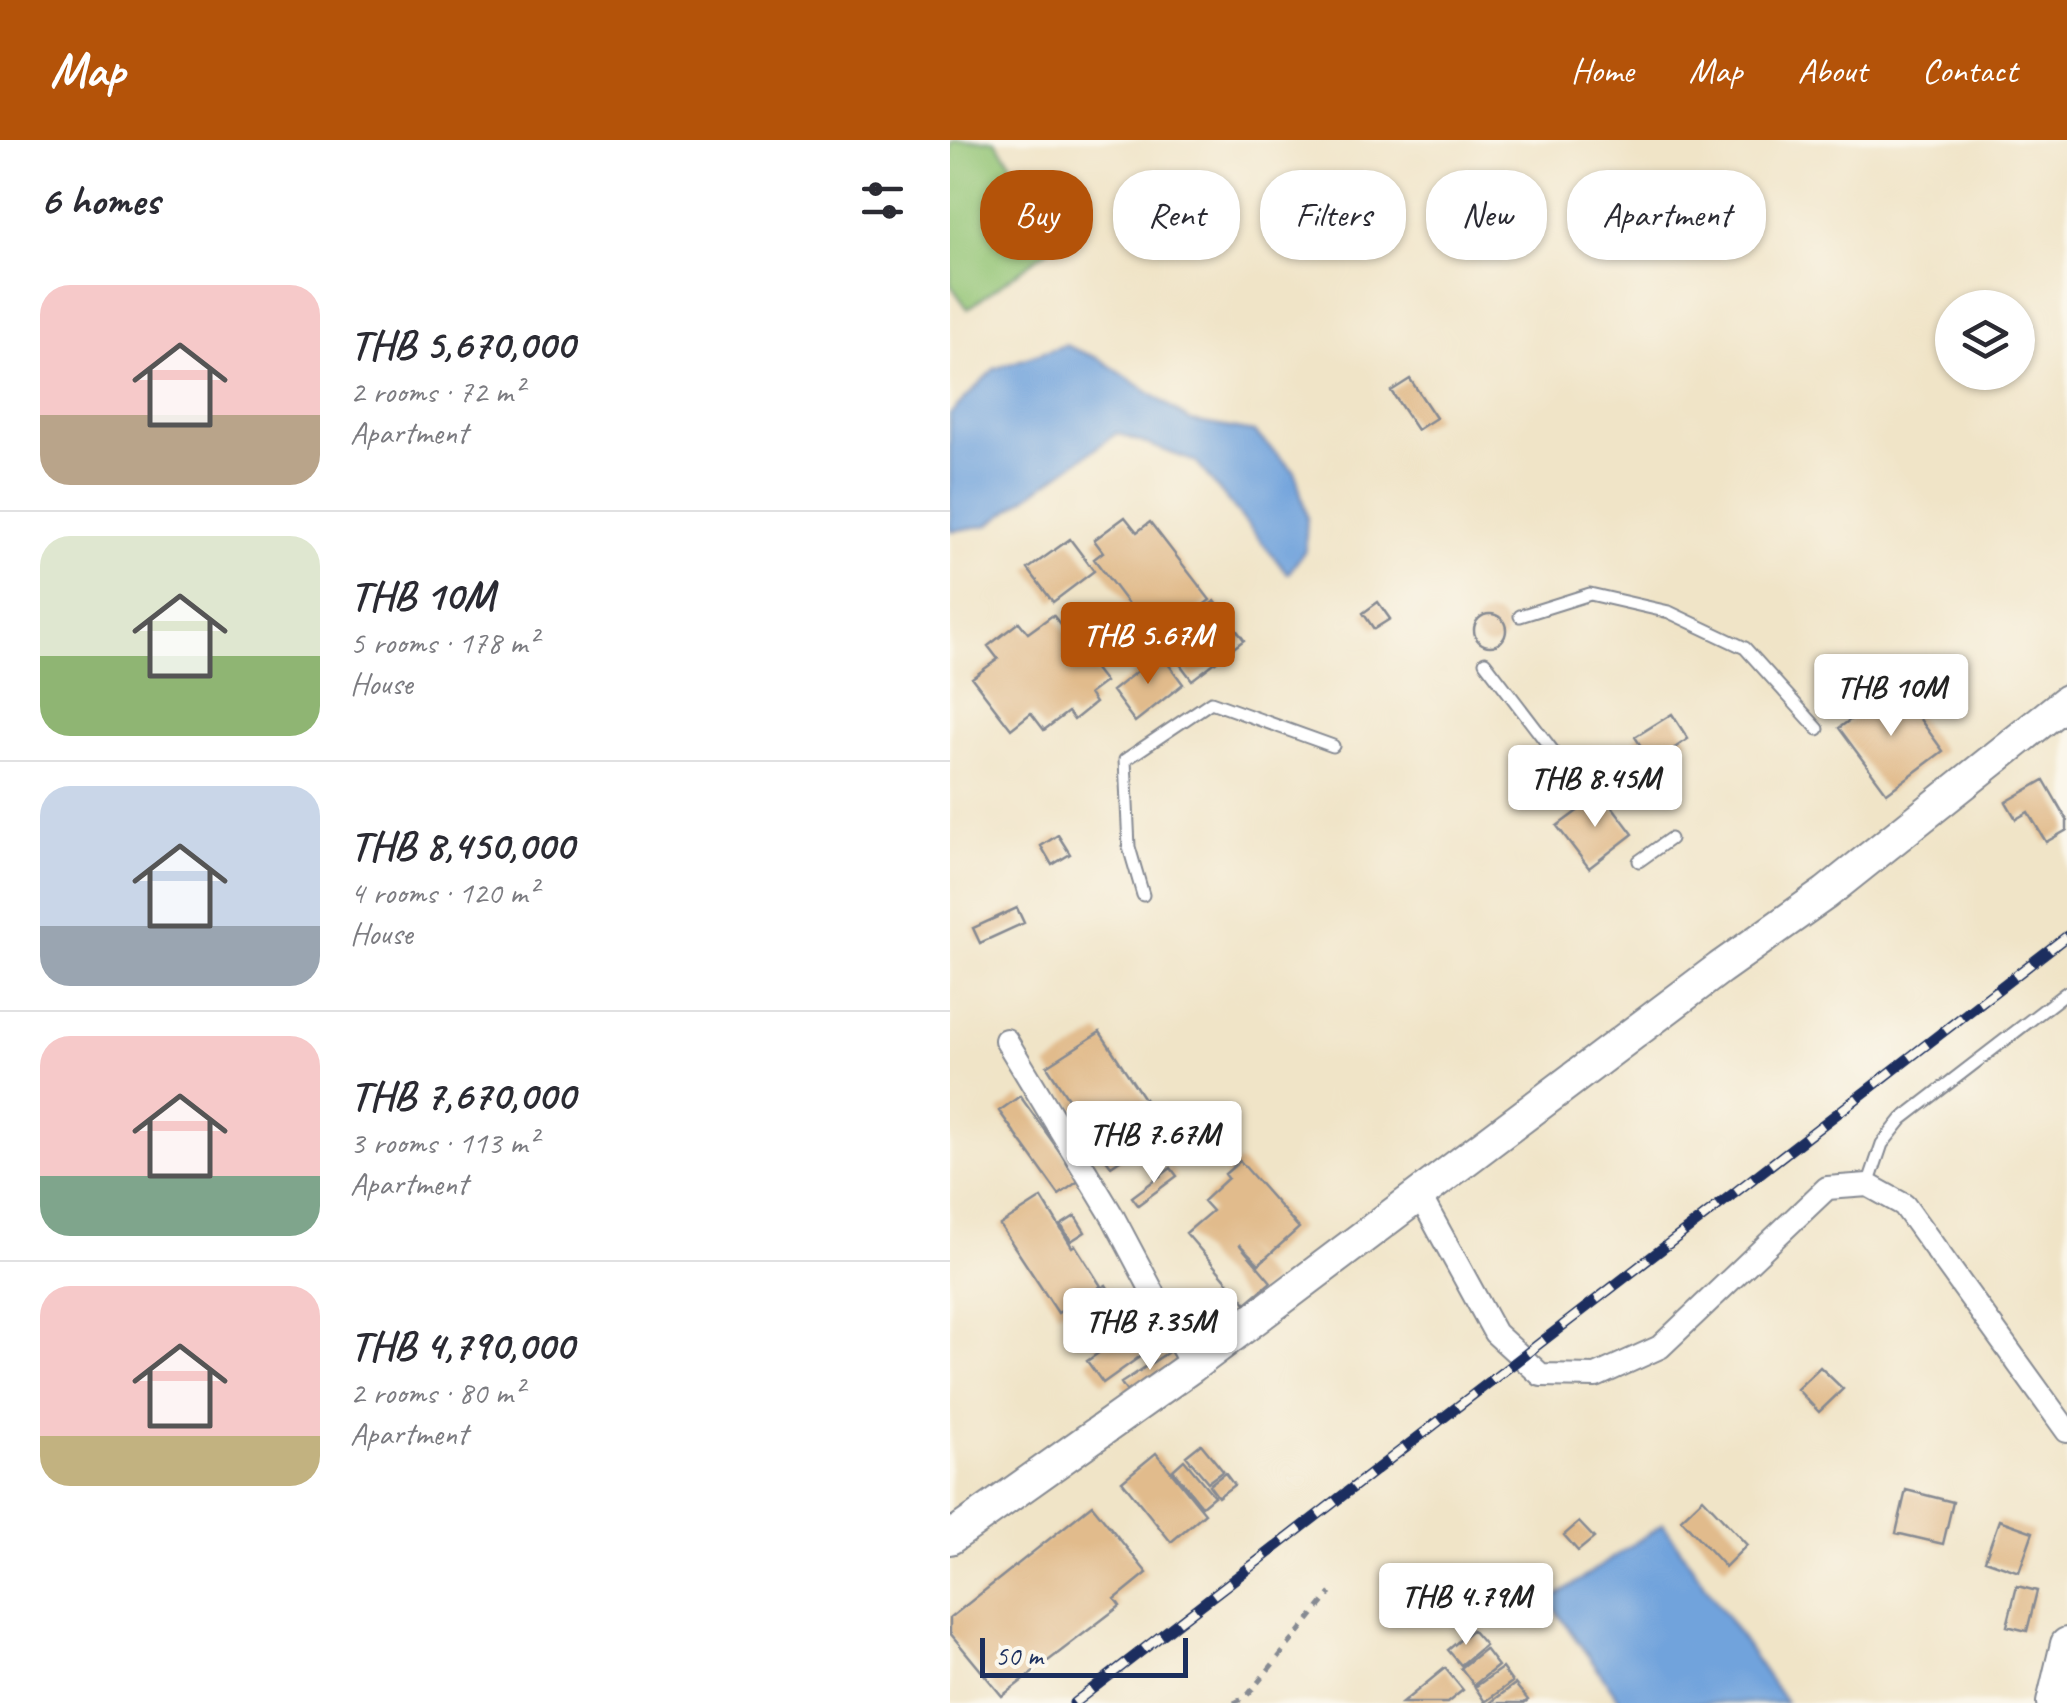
<!DOCTYPE html>
<html lang="en">
<head>
<meta charset="utf-8">
<style>
  body { margin:0; font-family:Caveat,sans-serif; background:#f2f2f3; color:#2b2b33; height:100vh; display:flex; flex-direction:column; font-size:38px; white-space:nowrap }
  * { box-sizing:border-box; margin:0 }
  p { font-size:32px; color:#7c7c81 }
  .icon { flex:none; width:55px; height:55px; fill:none; stroke:currentColor; stroke-width:2; stroke-linecap:round; stroke-linejoin:round }
  .map { position:relative; flex:1; overflow:hidden }
  .details { display:flex; flex-direction:column; background:#fff; width:950px }
  .details>* { flex:none }
  .top-card { position:absolute; left:30px; top:30px; width:935px; height:90px; display:flex; gap:20px }
  .fabs { position:absolute; left:985px; top:150px; display:grid; gap:20px }
  .fabs a { display:grid; place-items:center; width:100px; height:100px; border-radius:50%; background:#fff; box-shadow:0 2px 8px #0004; font-size:50px }
  .scale { position:absolute; left:30px; bottom:25px; width:208px; box-sizing:border-box; padding-left:10px; border:5px solid #1b2f5e; border-top:0; font-size:28px; line-height:35px; white-space:nowrap; color:#1b2f5e; -webkit-text-stroke:8px #fbf7ec; paint-order:stroke }
  .price { position:absolute; translate:-50% -85px; padding:0 22px; border-radius:10px; background:#fff; color:#222; font-size:32px; line-height:65px; filter:drop-shadow(0 2px 5px #0008) }
  .price::after { content:''; position:absolute; left:50%; top:60px; width:30px; height:22px; margin-left:-15px; background:inherit; clip-path:polygon(0 0,100% 0,50% 100%) }
  .price.on { background:#b45309; color:#fff }
  ul { padding:0; list-style:none }
  li { display:flex; align-items:center; gap:30px; height:250px; padding:0 40px }
  li+li { border-top:2px solid #e1e1e2 }
  li span { display:grid; place-items:center; flex:none; width:280px; height:200px; border-radius:30px; color:#555 }
  li>.icon { margin-inline-start:auto }
  span .icon { width:120px; height:120px; fill:#fffc; stroke-width:1 }
  li b { font-size:42px }
  h2 { display:flex; justify-content:space-between; align-items:center; height:120px; padding:0 40px; font-size:42px }
  .chip { padding:0 35px; border-radius:40px; background:#fff; box-shadow:0 2px 8px #0004; font-size:35px; line-height:90px }
  .chip.on { background:#b45309; color:#fff }
  header { display:flex; align-items:center; gap:60px; box-sizing:border-box; height:140px; padding:0 50px; background:#b45309; color:#fff }
  header strong { font-size:48px }
  nav { display:flex; gap:55px; margin-inline-start:auto; font-size:35px }
  main { display:flex; flex:1; min-height:0 }
  .map>svg:first-child { display:block }
  .green { fill:#93c474; stroke:#577a69; stroke-width:2.5 }
  .water { fill:#71a3dc; stroke:#46699d; stroke-width:2.5 }
  .building { fill:#e1bb8c }
  .lines { fill:none; stroke-linecap:round; stroke-linejoin:round }
  .lane-casing { stroke:#868a92; stroke-width:15 }
  .street-casing { stroke:#868a92; stroke-width:26 }
  .secondary-casing { stroke:#868a92; stroke-width:36 }
  .path { stroke:#868a92; stroke-width:5; stroke-dasharray:8 8; stroke-linecap:butt }
  .lane { stroke:#fff; stroke-width:11 }
  .street { stroke:#fff; stroke-width:22 }
  .secondary { stroke:#fff; stroke-width:32 }
  .rail-casing { stroke:#1b2f5e; stroke-width:11 }
  .rail { stroke:#fbf7ec; stroke-width:8; stroke-dasharray:22; stroke-linecap:butt }
</style>
</head>
<body>
<header>
<strong>Map</strong>
<nav><a>Home</a><a>Map</a><a>About</a><a>Contact</a></nav>
</header>
<main>
<section class="details">
<h2>6 homes<svg class="icon" aria-label="filters" viewBox="0 0 24 24"><path d="M4 7h16M4 17h16"/><circle cx="9" cy="7" r="2"/><circle cx="15" cy="17" r="2"/></svg></h2>
<ul>
<li><span style="background:linear-gradient(#f6c9c9 65%,#b9a48a 0)"><svg class="icon" aria-label="home" viewBox="0 0 24 24"><path d="M3 11l9-7 9 7M6 9v11h12V9"/></svg></span><div><b>THB 5,670,000</b><p>2 rooms · 72 m²</p><p>Apartment</p></div></li>
<li><span style="background:linear-gradient(#dfe7d0 60%,#8fb573 0)"><svg class="icon" aria-label="home" viewBox="0 0 24 24"><path d="M3 11l9-7 9 7M6 9v11h12V9"/></svg></span><div><b>THB 10M</b><p>5 rooms · 178 m²</p><p>House</p></div></li>
<li><span style="background:linear-gradient(#c9d6e8 70%,#9aa5b1 0)"><svg class="icon" aria-label="home" viewBox="0 0 24 24"><path d="M3 11l9-7 9 7M6 9v11h12V9"/></svg></span><div><b>THB 8,450,000</b><p>4 rooms · 120 m²</p><p>House</p></div></li>
<li><span style="background:linear-gradient(#f6c9c9 70%,#7fa58c 0)"><svg class="icon" aria-label="home" viewBox="0 0 24 24"><path d="M3 11l9-7 9 7M6 9v11h12V9"/></svg></span><div><b>THB 7,670,000</b><p>3 rooms · 113 m²</p><p>Apartment</p></div></li>
<li><span style="background:linear-gradient(#f6c9c9 75%,#c2b280 0)"><svg class="icon" aria-label="home" viewBox="0 0 24 24"><path d="M3 11l9-7 9 7M6 9v11h12V9"/></svg></span><div><b>THB 4,790,000</b><p>2 rooms · 80 m²</p><p>Apartment</p></div></li>
</ul>
</section>
<div class="map">
<svg width="1117" height="1563" viewBox="0 0 1117 1563">
  <rect width="100%" height="100%" fill="#fbf7ec"/>
  <filter id="ink" filterUnits="userSpaceOnUse"><feTurbulence type="fractalNoise" baseFrequency=".01" numOctaves="2"/><feDisplacementMap in="SourceGraphic" scale="20" xChannelSelector="R" yChannelSelector="G"/><feConvolveMatrix kernelMatrix="1 2 1 2 8 2 1 2 1" color-interpolation-filters="sRGB"/></filter>
  <filter id="wash" filterUnits="userSpaceOnUse"><feTurbulence type="fractalNoise" baseFrequency=".0048" numOctaves="4" result="noise"/><feDisplacementMap in="SourceGraphic" scale="40" xChannelSelector="R" yChannelSelector="G"/><feGaussianBlur stdDeviation="2.25" result="paint"/><feColorMatrix in="noise" values="0 0 0 0 0 0 0 0 0 0 0 0 0 0 0 0 0 1.4 0 .05"/><feComposite in="paint" operator="in"/></filter>
  <g filter="url(#wash)">
    <rect width="100%" height="100%" fill="#f0e4c7"/>
    <!-- green -->
    <path class="green" d="M5 0H45L115 97 18 169 0 144V4Z"/>
    <!-- water -->
    <path class="water" d="M115 205 150 219 241 281 304 292 345 332 357 377 355 410 338 434 246 322 167 293 38 385 2 391 0 387V274L44 229Z
      M713 1384 836 1563H672L599 1461Z"/>
    <g id="blocks">
      <!-- building -->
      <path class="building" d="M460 239 486 278 467 290 441 251Z
        M175 377 187 392 200 382 260 460 206 501 144 419 153 412 144 400Z
        M120 399 144 431 103 462 78 429Z
        M265 461 294 500 242 540 220 511 249 489 241 479Z
        M428 462 440 479 424 489 413 473Z
        M524 490a16 16 0 1 1 32 0a16 16 0 1 1-32 0Z
        M103 475 155 542 139 554 145 563 124 580 118 572 94 590 81 573 61 589 22 538 48 519 38 506 69 482 78 493Z
        M210 513 233 544 185 582 162 551Z
        M946 546 993 611 937 653 889 588Z
        M722 574 738 599 702 623 685 597Z
        M1094 640 1117 680V690L1096 702 1078 672 1066 679 1056 662Z
        M652 653 683 694 639 728 607 686Z
        M108 695 120 714 102 725 91 706Z
        M67 768 74 783 30 803 23 788Z
        M150 892 206 977 153 1012 97 926Z
        M70 956 130 1040 109 1055 49 971Z
        M185 993 192 1005 161 1026 153 1015Z
        M290 1021 349 1088 309 1124 289 1104 321 1142 296 1163 236 1093 262 1071 253 1061 278 1038 275 1034Z
        M221 1028 227 1036 188 1065 182 1057Z
        M92 1058 122 1107 125 1105 151 1146 108 1173 50 1085Z
        M125 1076 135 1092 121 1101 111 1085Z
        M156 1145 166 1161 169 1159 187 1185 171 1195 153 1168 157 1165 148 1150Z
        M146 1162 173 1202 172 1197 179 1191 195 1213 153 1243 137 1221 163 1203 149 1211 125 1176Z
        M220 1211 228 1223 179 1255 171 1243Z
        M870 1227 893 1249 869 1272 847 1249Z
        M251 1304 273 1331 258 1342 236 1316Z
        M206 1313 255 1373 221 1402 172 1341Z
        M234 1320 264 1356 252 1366 223 1330Z
        M275 1333 284 1345 268 1357 259 1345Z
        M956 1350 1003 1362 993 1404 946 1393Z
        M753 1358 797 1405 775 1427 731 1379Z
        M142 1365 197 1433 165 1459 170 1466 52 1556 0 1493V1478Z
        M1049 1380 1083 1392 1069 1432 1035 1420Z
        M629 1382 644 1398 628 1411 614 1395Z
        M1067 1446 1087 1451 1077 1491 1057 1486Z
        M522 1490 535 1505 511 1525 498 1510Z
        M535 1509 548 1526 524 1545 511 1528Z
        M495 1528 513 1550 497 1563H452Z
        M552 1528 562 1542 535 1562 525 1547Z
        M565 1544 578 1560 574 1563H540Z"/>
    </g>
  </g>
  <g filter="url(#ink)">
    <use href="#blocks" fill-opacity="0" stroke="#868a92" stroke-width="2.5"/>
    <g class="lines">
      <defs>
        <path id="lane" d="M570 476 640 454 719 472 795 508 868 589
          M535 522 641 661
          M689 721 720 699
          M193 755 179 707 175 620 261 562 383 606
          M918 1045 932 1004 952 979 1117 852"/>
        <path id="street" d="M56 900 163 1077 242 1226
          M470 1056 545 1193 591 1235 646 1236 710 1207 877 1048 918 1045 954 1065 1117 1291"/>
        <path id="secondary" d="M0 1398 242 1226 770 828 876 753 1117 561
          M1103 1563 1117 1504"/>
      </defs>
      <!-- lane casing -->
      <use href="#lane" class="lane-casing"/>
      <!-- street casing -->
      <use href="#street" class="street-casing"/>
      <!-- secondary casing -->
      <use href="#secondary" class="secondary-casing"/>
      <!-- path -->
      <path class="path" d="M284 1563 296 1557 381 1453"/>
      <!-- lane -->
      <use href="#lane" class="lane"/>
      <!-- street -->
      <use href="#street" class="street"/>
      <!-- secondary -->
      <use href="#secondary" class="secondary"/>
      <defs>
        <path id="rail" d="M124 1563 1117 796"/>
      </defs>
      <!-- rail casing -->
      <use href="#rail" class="rail-casing"/>
      <!-- rail -->
      <use href="#rail" class="rail"/>
    </g>
  </g>
</svg>
<div class="fabs">
<a><svg class="icon" aria-label="layers" viewBox="0 0 24 24"><path d="M12 4l9 5-9 5-9-5zM3 14l9 5 9-5"/></svg></a>
</div>
<div class="scale">50 m</div>
<b class="price on" style="left:198px;top:547px">THB 5.67M</b>
<b class="price" style="left:941px;top:599px">THB 10M</b>
<b class="price" style="left:645px;top:690px">THB 8.45M</b>
<b class="price" style="left:204px;top:1046px">THB 7.67M</b>
<b class="price" style="left:200px;top:1233px">THB 7.35M</b>
<b class="price" style="left:516px;top:1508px">THB 4.79M</b>
<div class="top-card">
<a class="chip on">Buy</a>
<a class="chip">Rent</a>
<a class="chip">Filters</a>
<a class="chip">New</a>
<a class="chip">Apartment</a>
</div>
</div>
</main>
</body>
</html>
